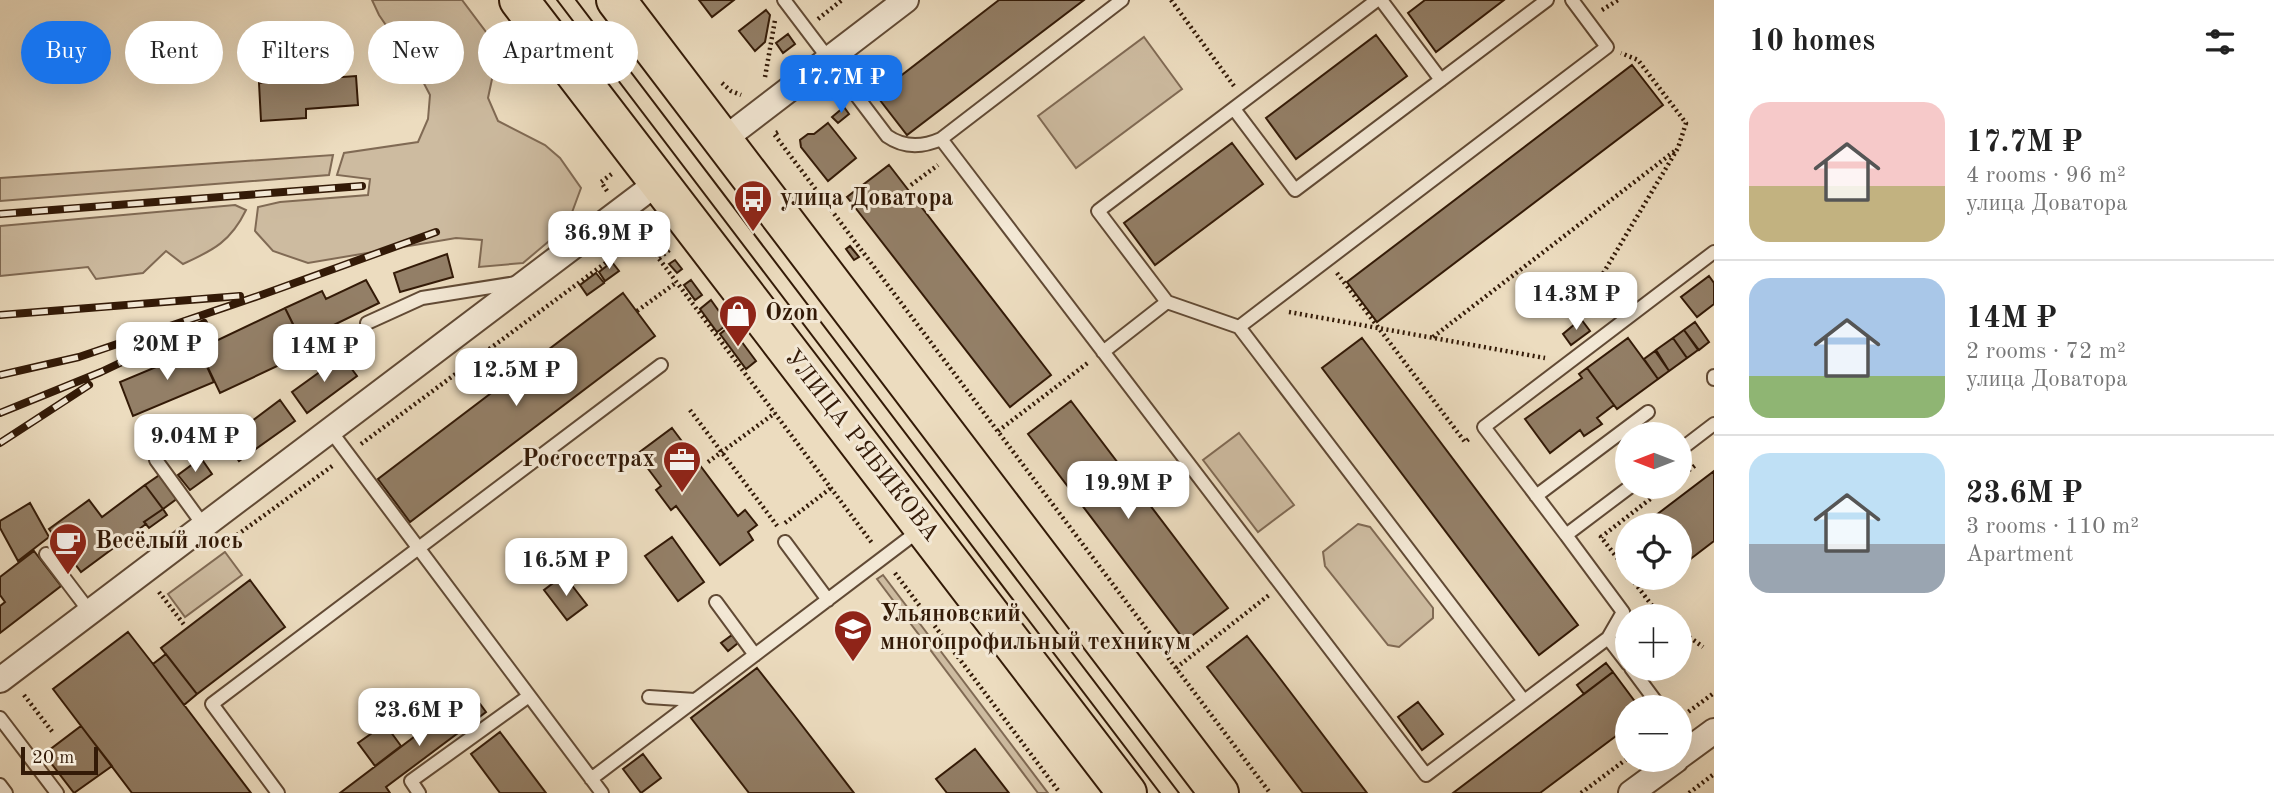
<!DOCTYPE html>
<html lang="en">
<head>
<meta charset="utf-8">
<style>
  body { margin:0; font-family:"Old Standard TT",serif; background:#f6f6f6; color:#222; height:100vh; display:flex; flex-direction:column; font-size:26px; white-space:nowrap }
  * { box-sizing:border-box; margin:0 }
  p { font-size:23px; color:#767676 }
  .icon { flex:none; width:38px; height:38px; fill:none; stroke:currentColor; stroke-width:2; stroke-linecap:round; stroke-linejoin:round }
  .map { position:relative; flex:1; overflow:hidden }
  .sheet { display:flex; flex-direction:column; background:#fff; width:560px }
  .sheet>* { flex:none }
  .top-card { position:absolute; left:21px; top:21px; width:665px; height:63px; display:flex; gap:14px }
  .needle { width:46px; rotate:270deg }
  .tools { position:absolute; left:1615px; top:422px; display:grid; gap:14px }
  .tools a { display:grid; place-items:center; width:77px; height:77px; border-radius:50%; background:#fff; box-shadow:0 7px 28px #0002; font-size:35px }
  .scale { position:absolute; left:21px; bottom:18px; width:77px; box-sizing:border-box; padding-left:7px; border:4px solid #331a07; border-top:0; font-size:19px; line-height:24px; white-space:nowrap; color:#331a07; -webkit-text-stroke:5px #f3e8d5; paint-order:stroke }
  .price { position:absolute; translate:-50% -60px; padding:0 16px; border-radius:14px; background:#fff; color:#222; font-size:23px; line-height:46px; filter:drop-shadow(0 2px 4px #0008) }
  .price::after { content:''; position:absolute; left:50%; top:42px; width:21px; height:16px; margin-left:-10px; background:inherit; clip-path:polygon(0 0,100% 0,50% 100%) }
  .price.selected { background:#1a73e8; color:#fff }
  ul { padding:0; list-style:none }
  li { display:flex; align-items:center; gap:21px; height:175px; padding:0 35px }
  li+li { border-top:2px solid #e0e0e0 }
  li span { display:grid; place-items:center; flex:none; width:196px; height:140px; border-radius:21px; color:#555 }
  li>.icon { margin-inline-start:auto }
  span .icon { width:84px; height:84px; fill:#fffc; stroke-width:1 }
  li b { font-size:30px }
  h2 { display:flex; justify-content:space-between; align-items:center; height:84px; padding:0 35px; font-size:30px }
  .tag { padding:0 24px; border-radius:32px; background:#fff; box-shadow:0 7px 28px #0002; font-size:24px; line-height:63px }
  .tag.selected { background:#1a73e8; color:#fff }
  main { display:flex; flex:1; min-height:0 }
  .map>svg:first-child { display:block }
  .green { fill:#cdbba0; stroke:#806a54; stroke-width:2 }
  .building { fill:#937f67; stroke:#331a07; stroke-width:2 }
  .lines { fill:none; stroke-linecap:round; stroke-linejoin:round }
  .service-casing { stroke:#614a35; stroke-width:16 }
  .minor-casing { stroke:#614a35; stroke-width:28 }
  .primary-casing { stroke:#331a07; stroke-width:42 }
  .path { stroke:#331a07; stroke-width:4.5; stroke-dasharray:2 3.5; stroke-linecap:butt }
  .service { stroke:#f3e8d5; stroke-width:12 }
  .minor { stroke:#f3e8d5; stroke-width:24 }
  .primary { stroke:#ecdcbf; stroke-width:38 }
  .tram { stroke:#331a07; stroke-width:2 }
  .rail-casing { stroke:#331a07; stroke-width:8 }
  .rail { stroke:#f3e8d5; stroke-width:5; stroke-dasharray:16; stroke-linecap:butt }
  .labels { text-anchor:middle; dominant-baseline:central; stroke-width:6; stroke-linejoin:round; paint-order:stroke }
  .poi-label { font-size:24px; font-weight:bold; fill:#331a07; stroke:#f3e8d5; text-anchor:start }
  .street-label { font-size:24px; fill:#331a07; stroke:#f3e8d5 }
</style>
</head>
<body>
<main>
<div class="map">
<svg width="1714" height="793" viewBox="0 0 1714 793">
  <rect width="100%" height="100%" fill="#ecdcbf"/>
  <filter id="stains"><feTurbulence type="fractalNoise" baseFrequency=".00286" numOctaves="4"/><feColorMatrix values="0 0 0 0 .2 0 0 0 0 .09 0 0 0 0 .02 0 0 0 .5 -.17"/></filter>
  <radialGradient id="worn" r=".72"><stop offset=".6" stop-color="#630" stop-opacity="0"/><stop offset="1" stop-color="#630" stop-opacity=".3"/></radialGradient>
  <!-- green -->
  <path class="green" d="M372 0H462L489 36 495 65 488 98 498 121 545 145 560 158 581 188 567 226 523 263 479 267 482 240 456 238 308 263 273 251 255 231 258 207 280 202 368 195 370 179 337 175 344 153 418 142 428 119 430 95 418 72 379 15Z
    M1144 37 1182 89 1076 168 1038 116Z
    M333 155 329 175 0 201V178Z
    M235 205 246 210C231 241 214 250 183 264L166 251 143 273 96 279 88 267 0 276V226Z
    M1239 433 1294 505 1258 532 1203 460Z
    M1358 524 1370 527 1433 608V618L1399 647 1388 645 1325 566 1323 552Z
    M225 552 242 575 185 617 168 594Z
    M883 575 1048 793H1038L877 579Z"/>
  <!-- building -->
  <path class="building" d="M699 0H734L712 17Z
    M999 0H1084L907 135 876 95Z
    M1425 0H1504L1436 52 1408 13Z
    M766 10 770 15 765 42 755 51 739 31Z
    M788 34 795 44 783 53 776 43Z
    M1376 35 1407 76 1296 159 1266 118Z
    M1632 65 1663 105 1377 322 1347 282Z
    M356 76 358 105 306 109V118L261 121 259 83Z
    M844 107 849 114 838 123 832 117Z
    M828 123 856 158 828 181 801 147 800 140 808 134H814Z
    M1232 143 1263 184 1155 265 1124 223Z
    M889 165 1051 375 1010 407 847 197Z
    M850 246 859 257 854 260 846 249Z
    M447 254 453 277 400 292 394 273Z
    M675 260 682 269 677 273 669 264Z
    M612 262 619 271 605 281 599 272Z
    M596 273 604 283 587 295 580 285Z
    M1709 276 1714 283V304L1697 317 1681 297Z
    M366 280 379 303 301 341 285 308 322 291 326 299Z
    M691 280 702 295 695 300 684 285Z
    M623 293 655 336 410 522 378 479Z
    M711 300 728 324 717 332 700 309Z
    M285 308 307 352 220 393 199 349Z
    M1581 319 1590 331 1571 345 1563 334Z
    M1695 322 1709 342 1699 350 1684 330Z
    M730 326 756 361 746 369 720 334Z
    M1684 330 1698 350 1687 358 1673 338Z
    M1362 338 1578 625 1539 655 1322 368Z
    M1628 338 1658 379 1617 409 1587 368Z
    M1673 338 1687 358 1669 371 1656 350Z
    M199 349 214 382 133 416 120 382Z
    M1655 351 1669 371 1658 379 1644 359Z
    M342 356 357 376 307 413 292 392Z
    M1587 368 1614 405 1597 418 1602 424 1584 436 1580 430 1550 453 1525 419 1582 378 1579 374Z
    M280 400 295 421 239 461 225 441Z
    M1071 401 1228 608 1185 641 1028 434Z
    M672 428 738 516 745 510 757 525 748 532 753 540 720 565 676 506 671 510 656 490 661 486 637 454Z
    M201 458 212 474 190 490 178 475Z
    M1714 471V541L1680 567V525H1643Z
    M161 474 178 498 163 509 145 485Z
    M145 485 163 509 144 522 146 524 81 572 49 529 89 500 102 517Z
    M30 503 49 537 18 561 0 528V521Z
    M163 509 167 515 149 528 144 522Z
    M672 537 704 582 678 601 645 556Z
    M34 551 61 586 0 633V606L5 602 0 595V577Z
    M564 575 587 605 567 620 544 590Z
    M250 580 285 627 197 694 161 648Z
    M128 632 153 664 251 793H132L53 689Z
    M732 635 738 643 728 651 721 643Z
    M1247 636 1275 672 1367 793H1303L1207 667Z
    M166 654 197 694 184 705 153 664Z
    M1606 663 1613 672 1584 694 1577 685Z
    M757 668 794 715 854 793H749L691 718Z
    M1613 672 1639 707H1628V727L1540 793H1453Z
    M472 693 486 712 386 787 390 793H340Z
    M1418 702 1443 734 1422 750 1398 717Z
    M385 724 401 746 375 766 358 743Z
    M81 726 112 766 74 793 44 754Z
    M500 732 546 793H500L471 754Z
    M975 749 1009 793H947L936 779Z
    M643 754 661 778 641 793 623 769Z"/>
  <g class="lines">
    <defs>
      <path id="service" d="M784 0 887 136C904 148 923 147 941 139L1122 0
        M1381 0 1441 80
        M1234 109 1295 190 1547 0
        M941 139 1426 775 1608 638 1628 664
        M1167 302 1098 211 1377 0
        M367 323 422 298 516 283
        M1239 327 1607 47 1572 0
        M1103 352 1167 302 1239 327 1524 701
        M1714 376V379
        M330 430 602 793
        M1680 450 1714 424
        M156 460 204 526
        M1536 496 1648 412
        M1566 535 1484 427 1714 252
        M785 542 828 600
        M46 554 90 612
        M716 602 755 655
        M1608 638 1623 612 1566 535 1631 486
        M1631 668 1660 707
        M649 697 695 700
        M0 718 57 793
        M1680 733 1691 748
        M591 779 921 529
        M0 785 6 793
        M278 793 212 704 661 365
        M419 793 411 781 529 696"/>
      <path id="minor" d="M723 140 906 0
        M0 680 657 183
        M1680 756 1714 731
        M1631 793 1676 760"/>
      <path id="primary" d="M519 0 1127 793
        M616 0 1219 793"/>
    </defs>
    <!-- service casing -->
    <use href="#service" class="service-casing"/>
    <!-- minor casing -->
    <use href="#minor" class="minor-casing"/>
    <!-- primary casing -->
    <use href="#primary" class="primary-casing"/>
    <!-- path -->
    <path class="path" d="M1171 0 1234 86
      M1602 10 1618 0
      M818 19 842 0
      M765 77 775 20
      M722 83 731 91 741 95
      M778 132 774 134 1270 793
      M911 185 938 165
      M607 191 601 182 613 173
      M636 228 872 543
      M659 258 672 248
      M1337 273 1465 442 1470 438
      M637 311 677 282
      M1289 312 1545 358
      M1603 314 1589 297 1678 148 1686 123 1638 60 1621 53
      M1433 337 1676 150
      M690 410 778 527
      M998 431 1089 362
      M361 444 642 236
      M708 462 775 413
      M1680 477 1697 464
      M785 523 831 488
      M237 535 335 464
      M1628 572 1601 537 1667 486
      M895 573 1060 793
      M1631 578 1660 616
      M159 592 185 626
      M1680 635 1684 633 1703 647
      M1176 668 1269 595
      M24 695 54 734
      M1684 715 1714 693
      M1581 793 1628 758
      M1689 793 1714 774"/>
    <!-- service -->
    <use href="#service" class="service"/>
    <!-- minor -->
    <use href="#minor" class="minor"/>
    <!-- primary -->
    <use href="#primary" class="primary"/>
    <!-- tram -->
    <path class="tram" d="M557 0 1160 793
      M576 0 1179 793"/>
    <defs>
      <path id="rail" d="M0 214 362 186
        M0 315 240 296
        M0 375 79 357 264 294 436 232
        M0 413 101 372 204 323
        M0 443 89 385"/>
    </defs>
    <!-- rail casing -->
    <use href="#rail" class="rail-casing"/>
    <!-- rail -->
    <use href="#rail" class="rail"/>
  </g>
  <!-- icons -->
  <defs>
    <symbol id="bus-pin" viewBox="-11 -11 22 30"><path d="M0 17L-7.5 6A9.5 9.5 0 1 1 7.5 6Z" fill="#8f2418" stroke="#f3e8d5"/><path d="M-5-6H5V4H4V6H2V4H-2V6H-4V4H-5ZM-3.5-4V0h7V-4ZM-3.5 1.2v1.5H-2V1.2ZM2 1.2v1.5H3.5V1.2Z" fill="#fff"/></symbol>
    <symbol id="shop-pin" viewBox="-11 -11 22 30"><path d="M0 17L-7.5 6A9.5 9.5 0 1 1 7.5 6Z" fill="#8f2418" stroke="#f3e8d5"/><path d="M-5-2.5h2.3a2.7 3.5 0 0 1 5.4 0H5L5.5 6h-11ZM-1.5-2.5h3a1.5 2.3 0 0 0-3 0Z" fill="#fff"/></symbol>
    <symbol id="office-pin" viewBox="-11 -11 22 30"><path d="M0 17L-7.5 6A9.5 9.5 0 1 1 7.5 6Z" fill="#8f2418" stroke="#f3e8d5"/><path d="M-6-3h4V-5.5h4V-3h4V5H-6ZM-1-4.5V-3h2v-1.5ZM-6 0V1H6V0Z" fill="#fff"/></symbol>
    <symbol id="cafe-pin" viewBox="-11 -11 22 30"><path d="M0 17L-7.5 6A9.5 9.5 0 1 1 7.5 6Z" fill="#8f2418" stroke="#f3e8d5"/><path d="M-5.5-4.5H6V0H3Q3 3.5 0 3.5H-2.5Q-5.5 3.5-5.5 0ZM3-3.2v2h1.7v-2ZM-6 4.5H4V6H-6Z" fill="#fff"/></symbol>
    <symbol id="university-pin" viewBox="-11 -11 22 30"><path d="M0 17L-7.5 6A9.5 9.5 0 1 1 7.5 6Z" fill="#8f2418" stroke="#f3e8d5"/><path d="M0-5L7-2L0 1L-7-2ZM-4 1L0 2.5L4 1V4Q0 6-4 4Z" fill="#fff"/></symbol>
  </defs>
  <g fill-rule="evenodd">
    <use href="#bus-pin" x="731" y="177" width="44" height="60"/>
    <use href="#shop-pin" x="716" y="292" width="44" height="60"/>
    <use href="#office-pin" x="660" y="438" width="44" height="60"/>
    <use href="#cafe-pin" x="46" y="520" width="44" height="60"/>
    <use href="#university-pin" x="831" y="607" width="44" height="60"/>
  </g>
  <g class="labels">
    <!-- poi labels -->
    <g class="poi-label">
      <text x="780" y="199">улица Доватора</text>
      <text x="765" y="314">Ozon</text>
      <text x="655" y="460" text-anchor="end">Росгосстрах</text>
      <text x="95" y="542">Весёлый лось</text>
      <text x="880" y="615">Ульяновский<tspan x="880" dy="28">многопрофильный техникум</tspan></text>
    </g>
    <!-- street labels -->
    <g class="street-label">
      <text transform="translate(861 446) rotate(52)">УЛИЦА РЯБИКОВА</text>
    </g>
  </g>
  <rect width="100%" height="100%" filter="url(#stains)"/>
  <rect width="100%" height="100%" fill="url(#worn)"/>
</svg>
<div class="tools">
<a><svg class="needle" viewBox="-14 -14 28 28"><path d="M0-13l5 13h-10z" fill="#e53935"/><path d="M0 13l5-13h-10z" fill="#767676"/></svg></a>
<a><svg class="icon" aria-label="locate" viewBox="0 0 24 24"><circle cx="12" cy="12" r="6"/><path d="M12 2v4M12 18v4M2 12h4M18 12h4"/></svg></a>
<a>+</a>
<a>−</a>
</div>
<div class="scale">20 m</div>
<b class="price selected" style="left:841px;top:115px">17.7M ₽</b>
<b class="price" style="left:609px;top:271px">36.9M ₽</b>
<b class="price" style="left:1576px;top:332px">14.3M ₽</b>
<b class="price" style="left:167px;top:382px">20M ₽</b>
<b class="price" style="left:324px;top:384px">14M ₽</b>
<b class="price" style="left:516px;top:408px">12.5M ₽</b>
<b class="price" style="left:195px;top:474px">9.04M ₽</b>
<b class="price" style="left:1128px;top:521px">19.9M ₽</b>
<b class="price" style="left:566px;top:598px">16.5M ₽</b>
<b class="price" style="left:419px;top:748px">23.6M ₽</b>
<div class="top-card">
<a class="tag selected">Buy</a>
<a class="tag">Rent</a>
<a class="tag">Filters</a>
<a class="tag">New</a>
<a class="tag">Apartment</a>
</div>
</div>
<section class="sheet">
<h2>10 homes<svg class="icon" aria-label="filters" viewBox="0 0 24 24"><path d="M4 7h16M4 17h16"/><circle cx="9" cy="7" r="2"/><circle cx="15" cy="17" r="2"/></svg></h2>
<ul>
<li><span style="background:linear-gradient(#f6c9c9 60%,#c2b280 0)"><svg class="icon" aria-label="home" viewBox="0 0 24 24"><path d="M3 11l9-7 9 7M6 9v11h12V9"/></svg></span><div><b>17.7M ₽</b><p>4 rooms · 96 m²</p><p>улица Доватора</p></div></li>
<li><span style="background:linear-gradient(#a9c7e8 70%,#8fb573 0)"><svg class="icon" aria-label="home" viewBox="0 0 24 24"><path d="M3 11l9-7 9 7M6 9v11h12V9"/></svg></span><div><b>14M ₽</b><p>2 rooms · 72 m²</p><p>улица Доватора</p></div></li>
<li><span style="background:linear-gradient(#bfe0f5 65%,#9aa5b1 0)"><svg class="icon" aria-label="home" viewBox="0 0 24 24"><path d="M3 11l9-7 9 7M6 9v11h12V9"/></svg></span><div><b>23.6M ₽</b><p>3 rooms · 110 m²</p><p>Apartment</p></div></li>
</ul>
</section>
</main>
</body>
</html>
